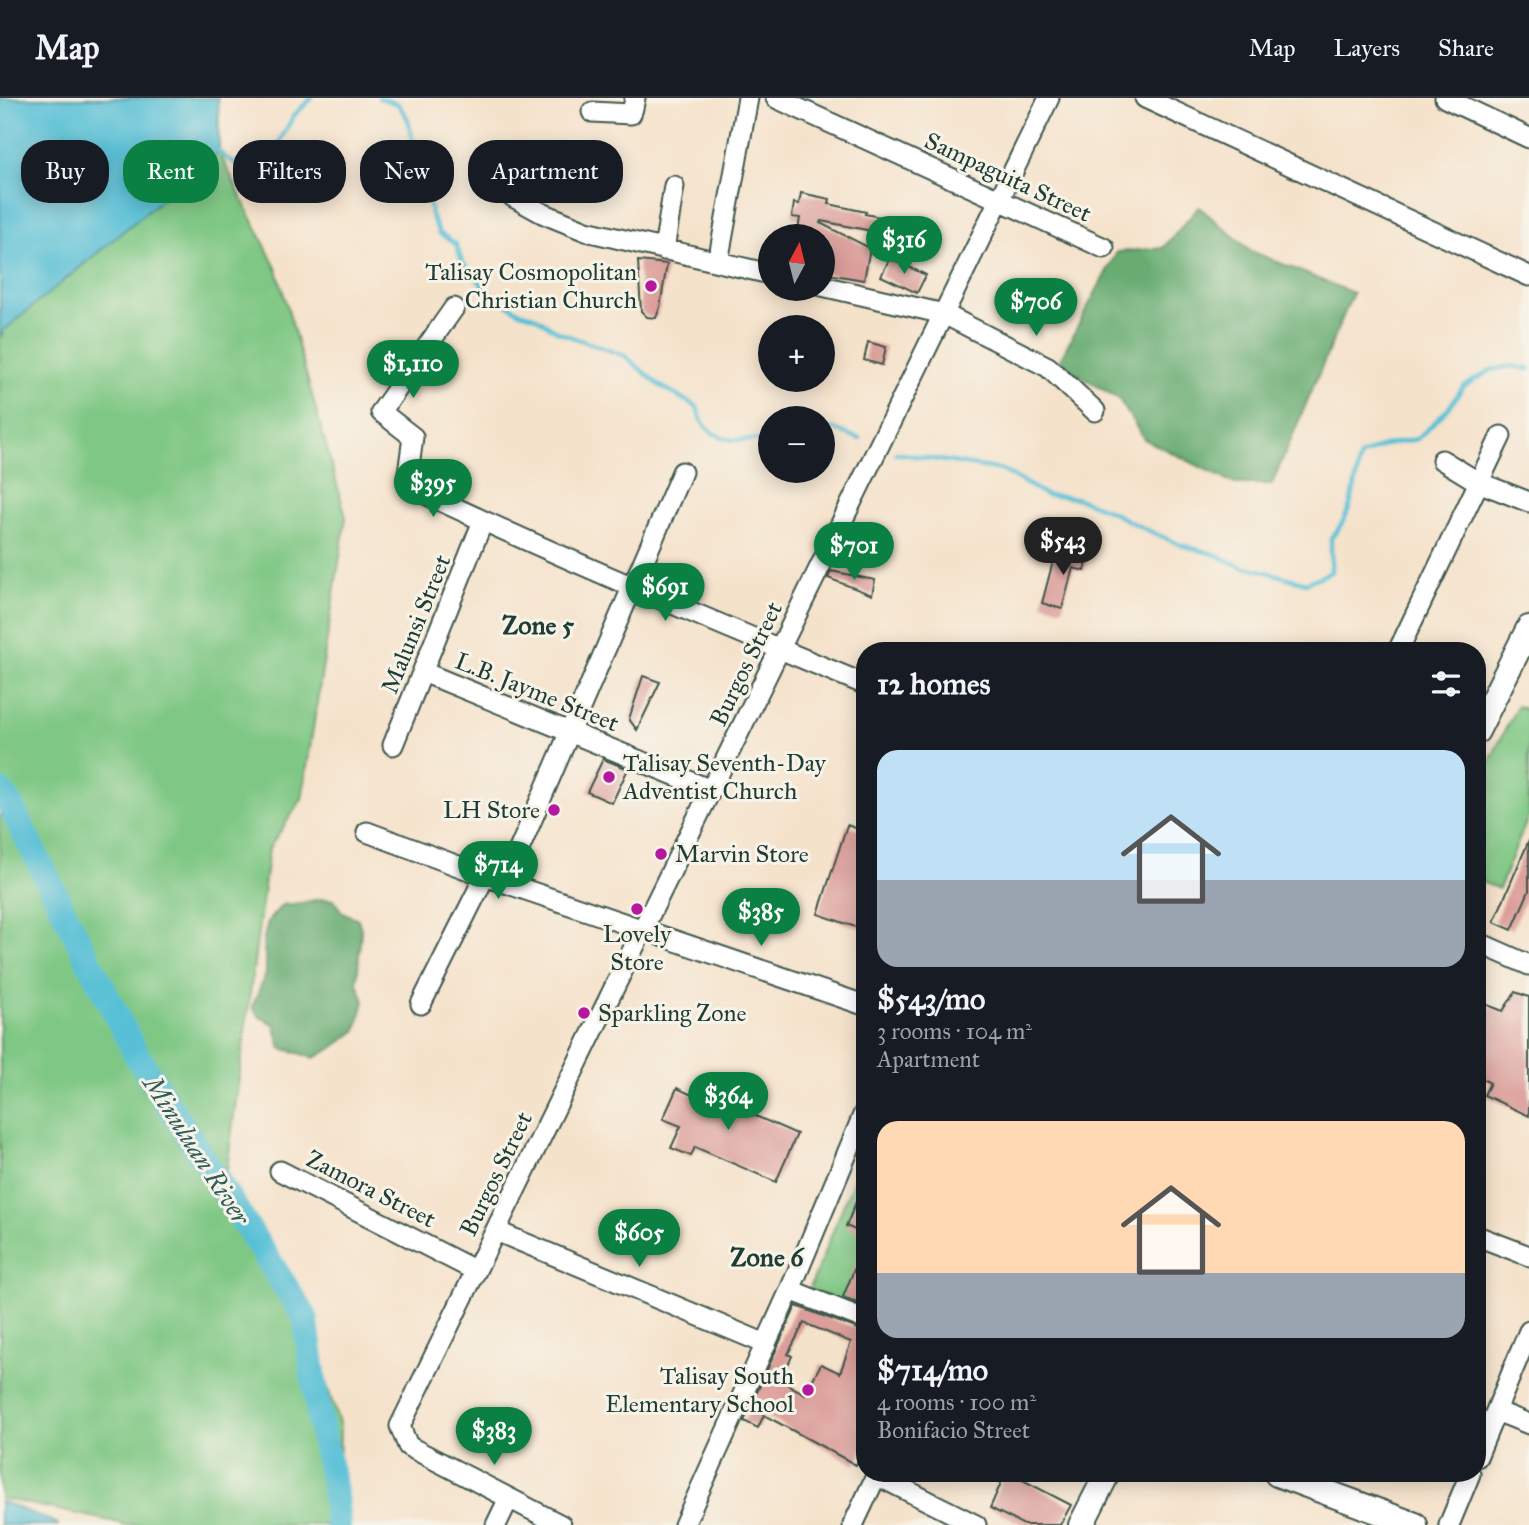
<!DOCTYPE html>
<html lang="en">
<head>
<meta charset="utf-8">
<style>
  body { margin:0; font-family:"IM FELL Great Primer",serif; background:#242831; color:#f1f3f6; height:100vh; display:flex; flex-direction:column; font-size:26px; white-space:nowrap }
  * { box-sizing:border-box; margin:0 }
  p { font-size:23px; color:#9ea1a6 }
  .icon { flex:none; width:38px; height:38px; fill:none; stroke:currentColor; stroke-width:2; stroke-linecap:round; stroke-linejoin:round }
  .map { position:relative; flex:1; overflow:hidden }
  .details { position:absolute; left:856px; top:544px; width:630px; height:840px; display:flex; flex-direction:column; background:#171b24; border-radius:28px; box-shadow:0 4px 18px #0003 }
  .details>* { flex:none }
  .top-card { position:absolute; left:21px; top:42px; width:665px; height:63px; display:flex; gap:14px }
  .needle { width:46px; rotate:7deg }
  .fabs { position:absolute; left:758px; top:126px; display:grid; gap:14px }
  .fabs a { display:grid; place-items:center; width:77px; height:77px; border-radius:50%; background:#171b24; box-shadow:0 4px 18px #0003; font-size:35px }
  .price { position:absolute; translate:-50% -60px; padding:0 16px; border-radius:24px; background:#0b8043; color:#fff; font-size:23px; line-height:46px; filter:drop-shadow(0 2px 4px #0008) }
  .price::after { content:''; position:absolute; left:50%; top:42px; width:21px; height:16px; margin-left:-10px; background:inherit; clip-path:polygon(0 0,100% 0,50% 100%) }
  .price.active { background:#222; color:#fff }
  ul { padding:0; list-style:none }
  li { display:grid; align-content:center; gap:14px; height:371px; padding:0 21px }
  li span { display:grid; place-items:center; height:217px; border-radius:21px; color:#555 }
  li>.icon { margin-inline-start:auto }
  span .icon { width:126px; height:126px; fill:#fffc; stroke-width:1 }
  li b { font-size:30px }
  h2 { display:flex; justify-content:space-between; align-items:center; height:84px; padding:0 21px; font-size:30px }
  .pill { padding:0 24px; border-radius:28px; background:#171b24; box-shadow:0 4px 18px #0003; font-size:24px; line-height:63px }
  .pill.active { background:#0b8043; color:#fff }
  header { display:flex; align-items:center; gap:42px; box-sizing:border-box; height:98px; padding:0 35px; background:#171b24; border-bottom:2px solid #363941 }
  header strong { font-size:33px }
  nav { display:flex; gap:38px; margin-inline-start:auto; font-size:24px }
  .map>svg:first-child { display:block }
  .green { fill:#7fc784; stroke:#4f825c; stroke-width:2 }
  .forest { fill:#67ac72; stroke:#437453; stroke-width:2 }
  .water { fill:#59c0d6; stroke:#3c7e85; stroke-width:2 }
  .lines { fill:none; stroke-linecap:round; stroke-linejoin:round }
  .stream { stroke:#59c0d6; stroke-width:4.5 }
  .river { stroke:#59c0d6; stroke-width:26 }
  .building { fill:#db9e9a; fill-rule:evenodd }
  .minor-casing { stroke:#3f564b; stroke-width:23 }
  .major-casing { stroke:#3f564b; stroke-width:28 }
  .minor { stroke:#fff; stroke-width:19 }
  .major { stroke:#fff; stroke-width:24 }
  .poi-dot { fill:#b5179e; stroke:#f7f3e8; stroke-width:2.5 }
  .labels { text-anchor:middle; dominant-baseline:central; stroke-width:6; stroke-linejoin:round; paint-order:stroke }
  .street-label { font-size:24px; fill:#1f3d34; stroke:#f7f3e8 }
  .poi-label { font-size:24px; fill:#1f3d34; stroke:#f7f3e8; text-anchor:end }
  .neighbourhood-label { font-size:26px; font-weight:bold; fill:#1f3d34; stroke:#f7f3e8 }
  .water-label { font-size:26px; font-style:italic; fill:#2e5e5c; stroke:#f7f3e8 }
</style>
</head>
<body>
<header>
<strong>Map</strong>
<nav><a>Map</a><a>Layers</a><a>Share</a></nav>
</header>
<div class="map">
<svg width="1529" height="1427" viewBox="0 0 1529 1427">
  <rect width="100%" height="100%" fill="#f7f3e8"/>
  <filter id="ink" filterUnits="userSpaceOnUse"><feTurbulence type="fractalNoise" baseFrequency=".0143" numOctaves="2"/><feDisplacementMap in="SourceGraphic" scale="14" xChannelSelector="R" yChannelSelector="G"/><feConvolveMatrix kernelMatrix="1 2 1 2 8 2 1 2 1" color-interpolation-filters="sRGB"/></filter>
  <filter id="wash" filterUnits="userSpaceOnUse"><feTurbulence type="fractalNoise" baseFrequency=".00686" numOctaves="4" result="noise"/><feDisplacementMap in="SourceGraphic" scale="28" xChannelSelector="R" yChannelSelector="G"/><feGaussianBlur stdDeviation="1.57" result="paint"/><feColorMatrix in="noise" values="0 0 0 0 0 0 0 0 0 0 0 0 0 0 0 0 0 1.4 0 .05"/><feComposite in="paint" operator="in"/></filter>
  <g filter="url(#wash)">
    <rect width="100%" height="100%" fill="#f5e2cb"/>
    <!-- green -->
    <path class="green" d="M0 0H218L219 54 277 172 346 419 302 701 269 750 224 1094 305 1219 340 1328 338 1427H122L121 1425 0 1400Z
      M1517 608 1529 613V717L1499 791 1477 782V689Z
      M864 1057V1213L809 1192Z"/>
    <!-- forest -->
    <path class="forest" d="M1199 109 1251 153 1353 195 1272 386H1235L1144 341 1119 301 1058 265 1117 154 1163 150Z
      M320 801 334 802 342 814 358 821 361 831 357 885 364 903 356 933 331 951 314 960 281 950 274 926 260 919 252 909 266 876 265 857 263 844 268 823 282 807 301 805Z"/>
    <!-- water -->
    <path class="water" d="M0 0H218L219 54 3 233 0 240Z
      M0 1403 57 1425 58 1427H0Z"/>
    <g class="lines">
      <!-- stream -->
      <path class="stream" d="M379 0 398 6 408 21 418 65 426 79 431 117 439 135 456 146 462 164 493 198 520 214 534 218 558 234 625 258 659 287 697 309C699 314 700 321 703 325 718 347 747 342 770 341
        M219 54C239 71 243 70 268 66L294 17 312 0
        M822 333 834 331 860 341
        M896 355 1002 372 1046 397 1076 400 1105 411 1147 432 1181 447 1214 456 1244 470H1252L1306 485 1331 474V440C1352 418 1355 388 1360 358L1385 347 1417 341 1448 311 1463 289 1491 272 1512 268 1529 271"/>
      <!-- river -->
      <path class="river" d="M0 694 7 701 136 956 305 1219 321 1331 334 1388 338 1427"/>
    </g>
    <g id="blocks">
      <!-- building -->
      <path class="building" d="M801 95 830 101 829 106 866 114 865 116 895 122 892 137 821 123 820 125 870 150 864 182 822 175V138H797L800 120 792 119 794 105 799 106Z
        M890 160 926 177 917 195 881 178Z
        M638 163 667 166 660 209 656 220 647 219 641 213Z
        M868 244 886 249 882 267 864 262Z
        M1075 451 1089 455 1085 473 1073 470 1062 511 1042 505 1055 456 1072 460Z
        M831 473 875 482 872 497 828 480Z
        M643 578 660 584 637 632 629 621Z
        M603 661 628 671 612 705 587 694Z
        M847 727 864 733V832L818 816Z
        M1529 742V793L1512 832 1494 824Z
        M1515 894 1529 899V1018L1484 997 1490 985 1477 978V903L1503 913Z
        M701 983 720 991 716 1001 797 1036 776 1084 695 1049 691 1058 671 1050 681 1028 663 1021 677 990 694 998Z
        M864 1085V1136L846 1128Z
        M864 1147V1208L843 1199Z
        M796 1208 864 1233V1349L856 1367 764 1317 758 1330 744 1323ZM804 1225 851 1244 840 1275 821 1266 805 1296 781 1283 792 1258 788 1256Z
        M1005 1376H1011L1071 1407 1060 1427H1024L990 1410Z"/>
    </g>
  </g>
  <g filter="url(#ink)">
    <use href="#blocks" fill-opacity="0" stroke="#3f564b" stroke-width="2"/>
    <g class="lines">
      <defs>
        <path id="minor" d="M776 0 1104 150
          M1145 0 1529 178
          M1445 0 1529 40
          M592 14 631 16 633 10 635 0
          M513 99 542 115 586 133 770 176
          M664 152 674 88
          M718 164 748 0
          M822 188 944 216 1048 269 1095 313
          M454 210 381 314 413 339 407 383 415 391C563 461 714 524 864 586
          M1442 362 1478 384 1529 404
          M1398 553 1501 338
          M423 574 711 692
          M393 647 483 423
          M367 734 485 778 864 907
          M505 784 682 374
          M1477 844 1529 867
          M421 906 485 778
          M280 1073 476 1173
          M496 1133 766 1246
          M1477 1138 1529 1158
          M790 1192 864 1221
          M1496 1313 1529 1326
          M1477 1359 1529 1233
          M876 1377 976 1427
          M496 1427 509 1400
          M561 1427 408 1348 400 1328 1049 0
          M684 1427 790 1192 864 1015
          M853 1427 877 1376
          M1449 1427 1470 1376"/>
        <path id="major" d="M1477 633 1529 530
          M1277 1376 1415 1427
          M1081 1427 1107 1376"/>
      </defs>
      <!-- minor casing -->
      <use href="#minor" class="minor-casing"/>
      <!-- major casing -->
      <use href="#major" class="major-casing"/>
      <!-- minor -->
      <use href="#minor" class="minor"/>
      <!-- major -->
      <use href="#major" class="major"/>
    </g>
  </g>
  <!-- markers -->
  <g class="poi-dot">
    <circle cx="651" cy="188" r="7"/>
    <circle cx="609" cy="679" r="7"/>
    <circle cx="554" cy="712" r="7"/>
    <circle cx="661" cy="756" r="7"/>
    <circle cx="637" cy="811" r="7"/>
    <circle cx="584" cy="915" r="7"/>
    <circle cx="808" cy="1292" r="7"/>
  </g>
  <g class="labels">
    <!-- street labels -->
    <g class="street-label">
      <text transform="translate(1008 79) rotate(25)">Sampaguita Street</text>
      <text transform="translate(416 526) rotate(-68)">Malunsi Street</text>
      <text transform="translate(746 566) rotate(-64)">Burgos Street</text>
      <text transform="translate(537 594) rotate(22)">L.B. Jayme Street</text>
      <text transform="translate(496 1076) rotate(-64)">Burgos Street</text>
      <text transform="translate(371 1091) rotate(27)">Zamora Street</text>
    </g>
    <!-- poi labels -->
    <g class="poi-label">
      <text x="637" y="174">Talisay Cosmopolitan<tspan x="637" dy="28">Christian Church</tspan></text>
      <text x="623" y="665" text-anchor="start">Talisay Seventh-Day<tspan x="623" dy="28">Adventist Church</tspan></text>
      <text x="540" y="712">LH Store</text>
      <text x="675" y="756" text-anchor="start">Marvin Store</text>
      <text x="637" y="836" text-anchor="middle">Lovely<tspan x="637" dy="28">Store</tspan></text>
      <text x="598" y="915" text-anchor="start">Sparkling Zone</text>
      <text x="794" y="1278">Talisay South<tspan x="794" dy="28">Elementary School</tspan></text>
    </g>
    <!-- neighbourhood labels -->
    <g class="neighbourhood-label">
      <text x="538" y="527">Zone 5</text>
      <text x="767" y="1159">Zone 6</text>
    </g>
    <!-- water labels -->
    <g class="water-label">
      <text transform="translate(197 1052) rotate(57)">Minuluan River</text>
    </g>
  </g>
</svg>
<div class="fabs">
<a><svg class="needle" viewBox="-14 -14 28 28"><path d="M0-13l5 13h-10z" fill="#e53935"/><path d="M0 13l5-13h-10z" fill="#9ea1a6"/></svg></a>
<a>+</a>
<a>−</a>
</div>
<b class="price" style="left:904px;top:178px">$316</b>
<b class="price" style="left:1036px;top:240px">$706</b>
<b class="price" style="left:413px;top:302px">$1,110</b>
<b class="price" style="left:433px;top:421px">$395</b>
<b class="price active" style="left:1063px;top:479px">$543</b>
<b class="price" style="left:854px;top:484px">$701</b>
<b class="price" style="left:665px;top:525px">$691</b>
<b class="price" style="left:498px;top:803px">$714</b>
<b class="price" style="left:761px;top:850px">$385</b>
<b class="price" style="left:728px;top:1034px">$364</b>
<b class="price" style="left:639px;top:1171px">$605</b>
<b class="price" style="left:494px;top:1369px">$383</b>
<div class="top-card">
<a class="pill">Buy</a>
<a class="pill active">Rent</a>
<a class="pill">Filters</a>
<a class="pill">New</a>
<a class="pill">Apartment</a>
</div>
<section class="details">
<h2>12 homes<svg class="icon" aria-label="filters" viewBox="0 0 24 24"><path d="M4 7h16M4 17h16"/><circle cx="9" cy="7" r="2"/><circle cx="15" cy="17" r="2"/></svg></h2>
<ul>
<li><span style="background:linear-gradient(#bfe0f5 60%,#9aa5b1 0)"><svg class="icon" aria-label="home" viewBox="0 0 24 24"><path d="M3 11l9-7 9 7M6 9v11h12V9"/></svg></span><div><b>$543/mo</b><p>3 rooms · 104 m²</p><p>Apartment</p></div></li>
<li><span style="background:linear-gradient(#ffd9b3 70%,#9aa5b1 0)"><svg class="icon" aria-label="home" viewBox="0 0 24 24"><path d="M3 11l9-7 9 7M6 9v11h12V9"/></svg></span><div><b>$714/mo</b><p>4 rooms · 100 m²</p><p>Bonifacio Street</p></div></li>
</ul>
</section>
</div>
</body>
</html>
